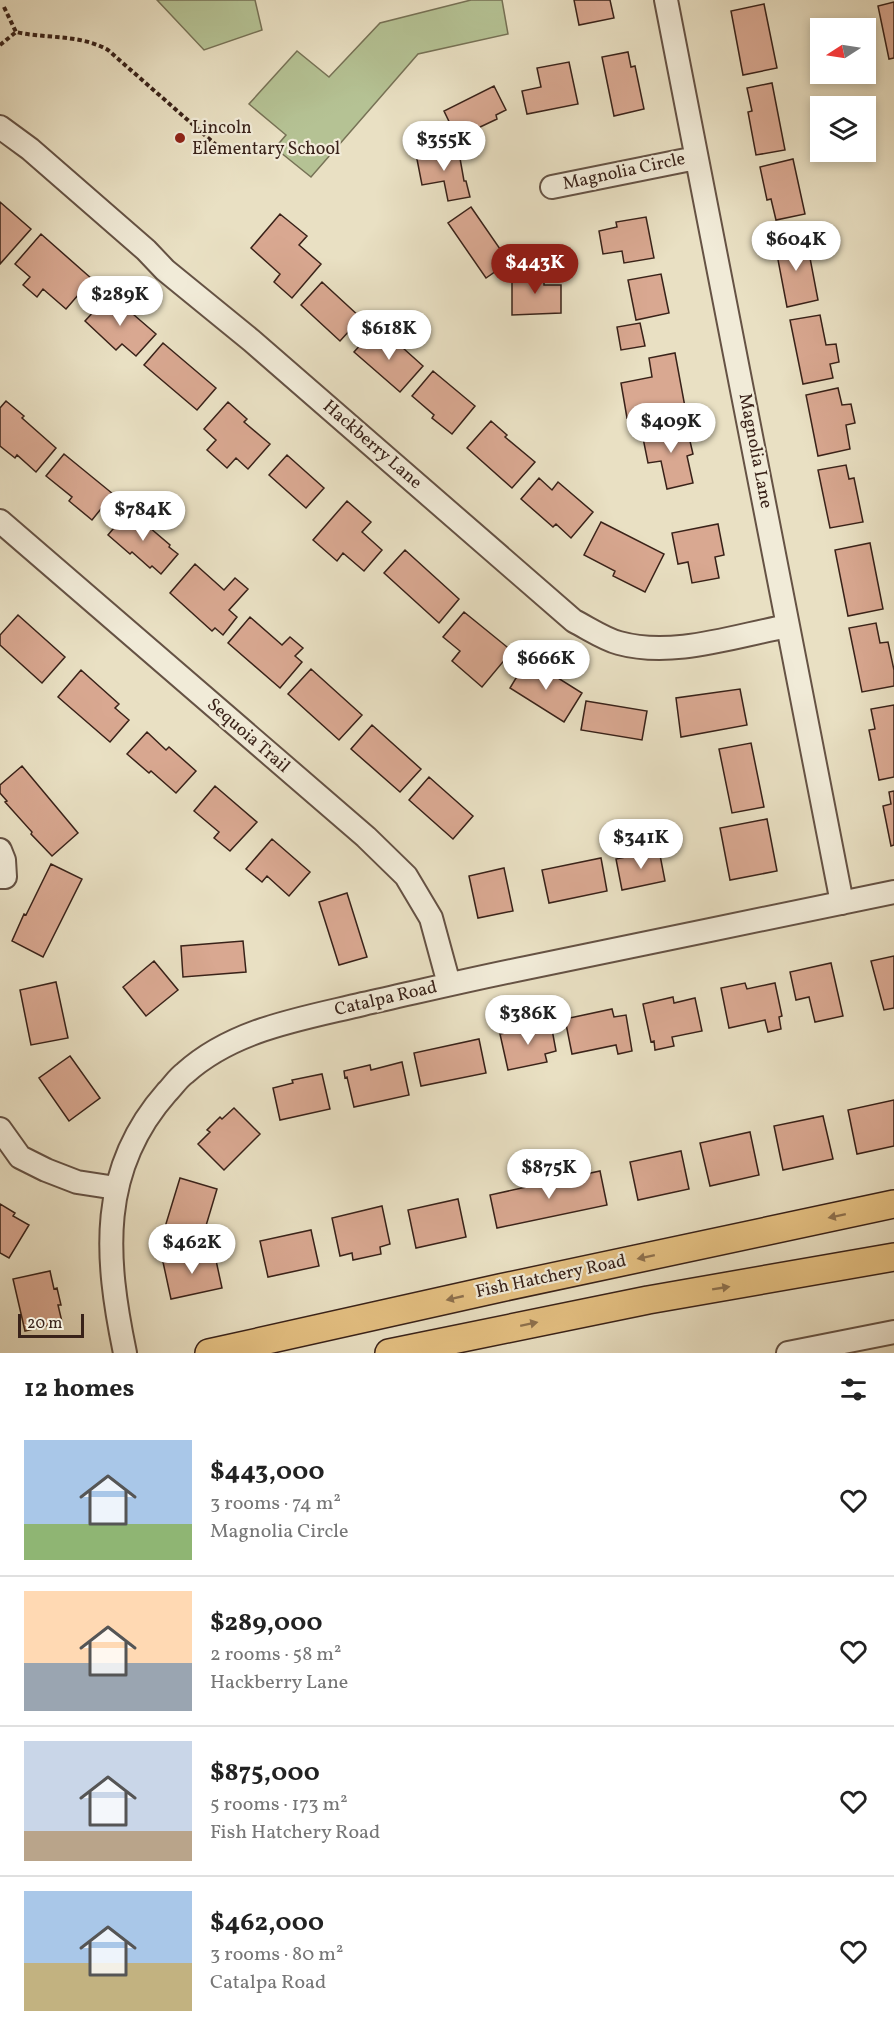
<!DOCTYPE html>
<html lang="en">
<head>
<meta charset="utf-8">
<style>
  body { margin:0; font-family:Vollkorn,serif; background:#f2f2f2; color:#222; height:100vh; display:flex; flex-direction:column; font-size:22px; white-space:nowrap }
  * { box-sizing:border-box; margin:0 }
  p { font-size:20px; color:#767676 }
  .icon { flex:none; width:33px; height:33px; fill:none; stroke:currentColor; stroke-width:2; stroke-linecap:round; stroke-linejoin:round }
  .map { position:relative; height:1353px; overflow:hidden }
  .panel { display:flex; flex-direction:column; background:#fff; flex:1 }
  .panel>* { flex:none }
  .needle { width:39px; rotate:258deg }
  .fabs { position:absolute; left:810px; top:18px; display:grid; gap:12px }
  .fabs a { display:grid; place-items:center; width:66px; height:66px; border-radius:0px; background:#fff; box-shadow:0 3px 9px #0003; font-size:30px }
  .scale { position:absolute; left:18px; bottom:15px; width:66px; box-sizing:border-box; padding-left:6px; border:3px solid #392219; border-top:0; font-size:16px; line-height:21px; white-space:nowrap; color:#392219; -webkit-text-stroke:4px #f1ebd8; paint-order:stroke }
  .price { position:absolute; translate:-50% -51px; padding:0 14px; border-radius:21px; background:#fff; color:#222; font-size:20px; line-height:39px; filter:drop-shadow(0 2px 3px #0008) }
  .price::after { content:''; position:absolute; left:50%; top:36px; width:18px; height:14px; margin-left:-9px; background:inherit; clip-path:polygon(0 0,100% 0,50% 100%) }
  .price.current { background:#8f2418; color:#fff }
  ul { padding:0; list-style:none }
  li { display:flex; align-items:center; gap:18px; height:150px; padding:0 24px }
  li+li { border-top:2px solid #e0e0e0 }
  li span { display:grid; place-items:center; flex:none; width:168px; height:120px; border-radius:0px; color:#555 }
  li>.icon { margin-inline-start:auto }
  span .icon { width:72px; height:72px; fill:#fffc; stroke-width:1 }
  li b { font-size:26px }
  h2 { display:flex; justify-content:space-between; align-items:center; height:72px; padding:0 24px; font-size:26px }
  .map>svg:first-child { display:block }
  .green { fill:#b5c294; stroke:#777256; stroke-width:1.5 }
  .building { fill:#d9a891; stroke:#392219; stroke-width:1.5 }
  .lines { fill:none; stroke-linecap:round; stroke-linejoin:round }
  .minor-casing { stroke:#655244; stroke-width:26 }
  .major-casing { stroke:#392219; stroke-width:30 }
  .path { stroke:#392219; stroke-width:4; stroke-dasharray:4.5 3; stroke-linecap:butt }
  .minor { stroke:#f1ebd8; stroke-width:22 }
  .major { stroke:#e4c082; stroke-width:27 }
  .oneway { fill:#8e714e }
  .poi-dot { fill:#8f2418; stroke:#f1ebd8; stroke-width:2 }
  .labels { text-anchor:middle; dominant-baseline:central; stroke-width:4.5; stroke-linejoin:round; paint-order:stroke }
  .poi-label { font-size:18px; fill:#392219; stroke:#f1ebd8; text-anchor:start }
  .street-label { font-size:18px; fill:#392219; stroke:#f1ebd8 }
</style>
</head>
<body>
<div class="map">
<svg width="894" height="1353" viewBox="0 0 894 1353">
  <rect width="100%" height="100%" fill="#e9e0c3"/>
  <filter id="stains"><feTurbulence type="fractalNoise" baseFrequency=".00333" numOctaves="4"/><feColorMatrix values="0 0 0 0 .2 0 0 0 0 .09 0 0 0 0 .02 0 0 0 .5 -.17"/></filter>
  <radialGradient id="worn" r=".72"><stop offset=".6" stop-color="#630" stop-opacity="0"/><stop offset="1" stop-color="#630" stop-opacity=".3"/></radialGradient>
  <!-- green -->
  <path class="green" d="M157 0H255L262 30 204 50Z
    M471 0H502L508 34 418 54 311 177 275 148 286 135 249 104 297 51 329 77 380 23Z"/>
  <!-- building -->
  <path class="building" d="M574 0H610L614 18 579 25Z
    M894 2V58L889 59 878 6Z
    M764 4 777 68 743 75 731 11Z
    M628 52 631 67 635 66 644 109 614 116 602 57Z
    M569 62 578 104 527 114 522 91 541 87 537 68Z
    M772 83 785 150 756 155 748 112 752 111 747 88Z
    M494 86 506 110 496 115 497 119 457 138 444 111Z
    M458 147 464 181H466L470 197 448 201 444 181 422 185 416 154Z
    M793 159 805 214 776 220 771 199 767 200 760 167Z
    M0 202 31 229 0 264Z
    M471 207 509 262 486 278 448 223Z
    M280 214 307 236 299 245 321 264 292 298 274 282 280 274 251 248Z
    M646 217 654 258 624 263 622 251 603 254 599 231 617 227 616 222Z
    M41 234 92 279 66 309 43 289 37 297 23 285 30 277 15 264Z
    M806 237 818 300 787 307 775 244Z
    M544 273V285H561V313L512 315V274Z
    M661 274 669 313 636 320 628 280Z
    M322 282 361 318 340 341 301 305Z
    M108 296 124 311 126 308 156 334 136 356 122 344 116 350 85 321Z
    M820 315 826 345 836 344 839 362 830 364 833 378 803 384 790 320Z
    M640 323 645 346 621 350 617 327Z
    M372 332 387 346 393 339 423 366 400 392 354 352Z
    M163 343 216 388 197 410 144 365Z
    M675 353 685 407 627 418 621 383 652 377 649 358Z
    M433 371 475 406 452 434 432 418 434 415 412 396Z
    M838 388 842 405 851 404 855 423 846 425 850 449 818 456 806 395Z
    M6 401 24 416 22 418 56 448 36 472 17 455 15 458 0 446V408Z
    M228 402 247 419 244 422 270 444 248 469 236 458 227 468 207 450 216 440 204 429Z
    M491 421 507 435 505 437 535 462 512 488 467 448Z
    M686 424 693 454 687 456 693 483 667 489 661 461 648 463 642 433Z
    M64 454 113 494 92 520 69 501 72 497 46 476Z
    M287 455 324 488 306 508 269 475Z
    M846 465 849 479 854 478 863 522 830 528 818 470Z
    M539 478 552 490 558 482 593 512 571 538 556 524 553 527 521 499Z
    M347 501 371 522 362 532 382 550 364 571 343 553 337 561 313 540Z
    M129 510 170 545 169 547 178 554 161 574 152 566 150 568 132 552 130 554 108 535Z
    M601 522 664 554 645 592 613 576 615 571 584 555Z
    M718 524 724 555 715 557 719 578 692 583 688 562 678 564 672 533Z
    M870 543 883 609 848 616 835 550Z
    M405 550 459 599 439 623 384 573Z
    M195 564 224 590 235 578 248 589 229 610 237 617 223 635 215 628 212 631 170 593Z
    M464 612 512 651 482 687 452 661 460 651 443 637Z
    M18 615 65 657 42 683 0 645V635Z
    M250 617 282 645 290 637 303 648 295 656 302 662 280 688 228 643Z
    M876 623 880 643 888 642 894 670V686L862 692 849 628Z
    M525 663 537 670 539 666 582 693 564 722 510 688Z
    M311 669 362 715 339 740 288 694Z
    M81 670 119 704 115 708 129 720 110 742 58 697Z
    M740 689 747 725 681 737 676 698Z
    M586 701 647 711 642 740 581 730Z
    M894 705V777L879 780 869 730 875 729 871 709Z
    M372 725 421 769 400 792 351 749Z
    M147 732 166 750 169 747 196 771 176 793 151 771 149 773 127 754Z
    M751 743 764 807 732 813 719 749Z
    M22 766 78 833 52 856 31 834 32 832 5 802 7 801 0 793V785Z
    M429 777 473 816 453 839 409 800Z
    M215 786 257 822 230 851 214 838 219 832 194 811Z
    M894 791V845L891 846 883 806 891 804 889 792Z
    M767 819 777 871 730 880 720 828Z
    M272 839 310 872 289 896 267 876 262 882 246 869Z
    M659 850 665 881 622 890 616 859Z
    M601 858 607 891 549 903 542 870Z
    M51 864 82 879 43 957 12 941 24 914 26 915Z
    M504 868 513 911 478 918 469 876Z
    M347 893 367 957 339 965 319 902Z
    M243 941 246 972 183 977 181 946Z
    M894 956V1008L884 1010 871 961Z
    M154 961 178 990 146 1016 123 987Z
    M831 963 843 1016 815 1022 809 997 796 1000 790 972Z
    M56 982 68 1038 31 1045 20 990Z
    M745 983 747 989 775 983 782 1016 779 1017 781 1029 768 1032 765 1020 729 1028 721 988Z
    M673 997 674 1003 695 998 702 1031 672 1037 674 1046 655 1050 654 1041 651 1042 643 1004Z
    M612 1009 614 1017 626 1015 632 1051 618 1054 616 1045 572 1054 565 1019Z
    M551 1024 556 1051 545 1054 547 1062 508 1070 500 1034Z
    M479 1039 486 1073 421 1086 414 1053Z
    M70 1056 100 1098 69 1121 39 1078Z
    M402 1062 409 1095 354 1107 347 1077 345 1078 344 1071 370 1065 371 1070Z
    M322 1074 330 1109 280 1120 273 1088 293 1083 292 1080Z
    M894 1100V1146L857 1154 848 1110Z
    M234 1108 260 1134 224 1170 198 1144 210 1132 207 1130 220 1117 222 1119Z
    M823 1116 833 1159 783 1170 774 1126Z
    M750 1132 759 1175 710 1186 700 1143Z
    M681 1151 689 1189 638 1200 630 1162Z
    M600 1171 607 1205 497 1228 490 1195Z
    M180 1178 217 1189 202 1239 165 1227Z
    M458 1199 466 1237 416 1248 408 1210Z
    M0 1204 15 1213 13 1216 29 1225 9 1258 0 1253Z
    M382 1206 390 1244 380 1247 381 1254 353 1260 352 1253 340 1256 332 1218Z
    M311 1230 319 1266 268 1277 260 1241Z
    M214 1251 222 1288 171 1299 163 1262Z
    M50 1271 54 1289 57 1288 61 1305H58L62 1322 25 1331 13 1279Z"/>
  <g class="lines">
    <defs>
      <path id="minor" d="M666 0 842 903
        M0 127 30 149 146 250 165 270 252 341 574 621C588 628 604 639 619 643 673 658 734 636 788 626
        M552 187 696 158
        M0 521 366 837 406 876 431 918 449 984
        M0 850 4 860 5 877H0
        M0 1129 20 1157 46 1170 77 1182 116 1188
        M125 1353C105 1257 98 1170 167 1092 173 1086 178 1078 185 1073 234 1029 301 1019 363 1004 417 992 471 979 526 968 649 943 771 917 894 892
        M788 1353 894 1332"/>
      <path id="major" d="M209 1353 500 1288 894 1204
        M389 1353 648 1300 894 1257"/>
    </defs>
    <!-- minor casing -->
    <use href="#minor" class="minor-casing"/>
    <!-- major casing -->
    <use href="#major" class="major-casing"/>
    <!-- path -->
    <path class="path" d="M4 7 16 32
      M0 45 16 32C47 39 80 34 108 50L223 151"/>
    <!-- minor -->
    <use href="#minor" class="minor"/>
    <!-- major -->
    <use href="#major" class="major"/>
  </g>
  <!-- one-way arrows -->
  <defs><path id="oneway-solid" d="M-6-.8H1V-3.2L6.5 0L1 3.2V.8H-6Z" transform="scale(1.5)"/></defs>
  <g class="oneway">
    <use href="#oneway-solid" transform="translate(837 1216) rotate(168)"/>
    <use href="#oneway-solid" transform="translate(646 1257) rotate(168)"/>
    <use href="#oneway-solid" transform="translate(721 1288) rotate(-9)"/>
    <use href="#oneway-solid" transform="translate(455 1298) rotate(167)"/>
    <use href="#oneway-solid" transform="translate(529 1324) rotate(-12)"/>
  </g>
  <!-- markers -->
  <circle class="poi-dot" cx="180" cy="138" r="6"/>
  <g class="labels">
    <!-- poi labels -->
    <g class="poi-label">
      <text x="192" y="128">Lincoln<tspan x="192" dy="21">Elementary School</tspan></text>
    </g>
    <!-- street labels -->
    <g class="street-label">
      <text transform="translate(624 172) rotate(-12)">Magnolia Circle</text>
      <text transform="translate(372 445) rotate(41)">Hackberry Lane</text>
      <text transform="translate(755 451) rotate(79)">Magnolia Lane</text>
      <text transform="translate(248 736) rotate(41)">Sequoia Trail</text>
      <text transform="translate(386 999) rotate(-13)">Catalpa Road</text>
      <text transform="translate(551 1277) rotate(-12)">Fish Hatchery Road</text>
    </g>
  </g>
  <rect width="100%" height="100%" filter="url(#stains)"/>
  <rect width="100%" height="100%" fill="url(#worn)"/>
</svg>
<div class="fabs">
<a><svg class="needle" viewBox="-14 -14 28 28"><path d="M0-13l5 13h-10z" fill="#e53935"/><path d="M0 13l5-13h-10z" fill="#767676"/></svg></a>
<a><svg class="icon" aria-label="layers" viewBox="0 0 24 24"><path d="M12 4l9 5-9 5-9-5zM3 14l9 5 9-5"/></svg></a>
</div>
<div class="scale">20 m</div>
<b class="price" style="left:444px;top:172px">$355K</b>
<b class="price" style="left:796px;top:272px">$604K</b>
<b class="price current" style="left:535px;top:295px">$443K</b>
<b class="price" style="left:120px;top:327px">$289K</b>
<b class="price" style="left:389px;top:361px">$618K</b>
<b class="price" style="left:671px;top:454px">$409K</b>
<b class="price" style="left:143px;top:542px">$784K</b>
<b class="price" style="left:546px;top:691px">$666K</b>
<b class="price" style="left:641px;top:870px">$341K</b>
<b class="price" style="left:528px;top:1046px">$386K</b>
<b class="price" style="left:549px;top:1200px">$875K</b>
<b class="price" style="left:192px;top:1275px">$462K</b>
</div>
<section class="panel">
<h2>12 homes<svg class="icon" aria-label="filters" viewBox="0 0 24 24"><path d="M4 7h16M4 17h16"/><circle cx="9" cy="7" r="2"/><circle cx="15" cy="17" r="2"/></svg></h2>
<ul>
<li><span style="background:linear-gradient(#a9c7e8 70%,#8fb573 0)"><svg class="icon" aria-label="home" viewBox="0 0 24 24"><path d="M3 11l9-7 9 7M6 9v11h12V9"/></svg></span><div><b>$443,000</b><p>3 rooms · 74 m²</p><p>Magnolia Circle</p></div><svg class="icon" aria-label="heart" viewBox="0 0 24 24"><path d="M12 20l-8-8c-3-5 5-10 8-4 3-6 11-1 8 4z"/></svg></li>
<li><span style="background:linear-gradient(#ffd9b3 60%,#9aa5b1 0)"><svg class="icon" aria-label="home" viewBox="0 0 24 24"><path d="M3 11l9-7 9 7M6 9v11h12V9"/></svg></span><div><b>$289,000</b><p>2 rooms · 58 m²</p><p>Hackberry Lane</p></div><svg class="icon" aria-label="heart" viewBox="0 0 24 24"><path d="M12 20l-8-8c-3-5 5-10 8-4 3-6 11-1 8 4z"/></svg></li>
<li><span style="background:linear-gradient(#c9d6e8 75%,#b9a48a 0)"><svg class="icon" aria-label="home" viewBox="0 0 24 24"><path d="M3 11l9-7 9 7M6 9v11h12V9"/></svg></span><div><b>$875,000</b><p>5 rooms · 173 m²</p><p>Fish Hatchery Road</p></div><svg class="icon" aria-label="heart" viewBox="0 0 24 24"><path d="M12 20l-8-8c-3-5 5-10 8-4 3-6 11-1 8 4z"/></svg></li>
<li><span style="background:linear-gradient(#a9c7e8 60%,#c2b280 0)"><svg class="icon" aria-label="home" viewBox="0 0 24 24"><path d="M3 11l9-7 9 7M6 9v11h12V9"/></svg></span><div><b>$462,000</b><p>3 rooms · 80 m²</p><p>Catalpa Road</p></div><svg class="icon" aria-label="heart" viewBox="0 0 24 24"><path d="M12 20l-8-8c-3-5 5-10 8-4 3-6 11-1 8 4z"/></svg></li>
</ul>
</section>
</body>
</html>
